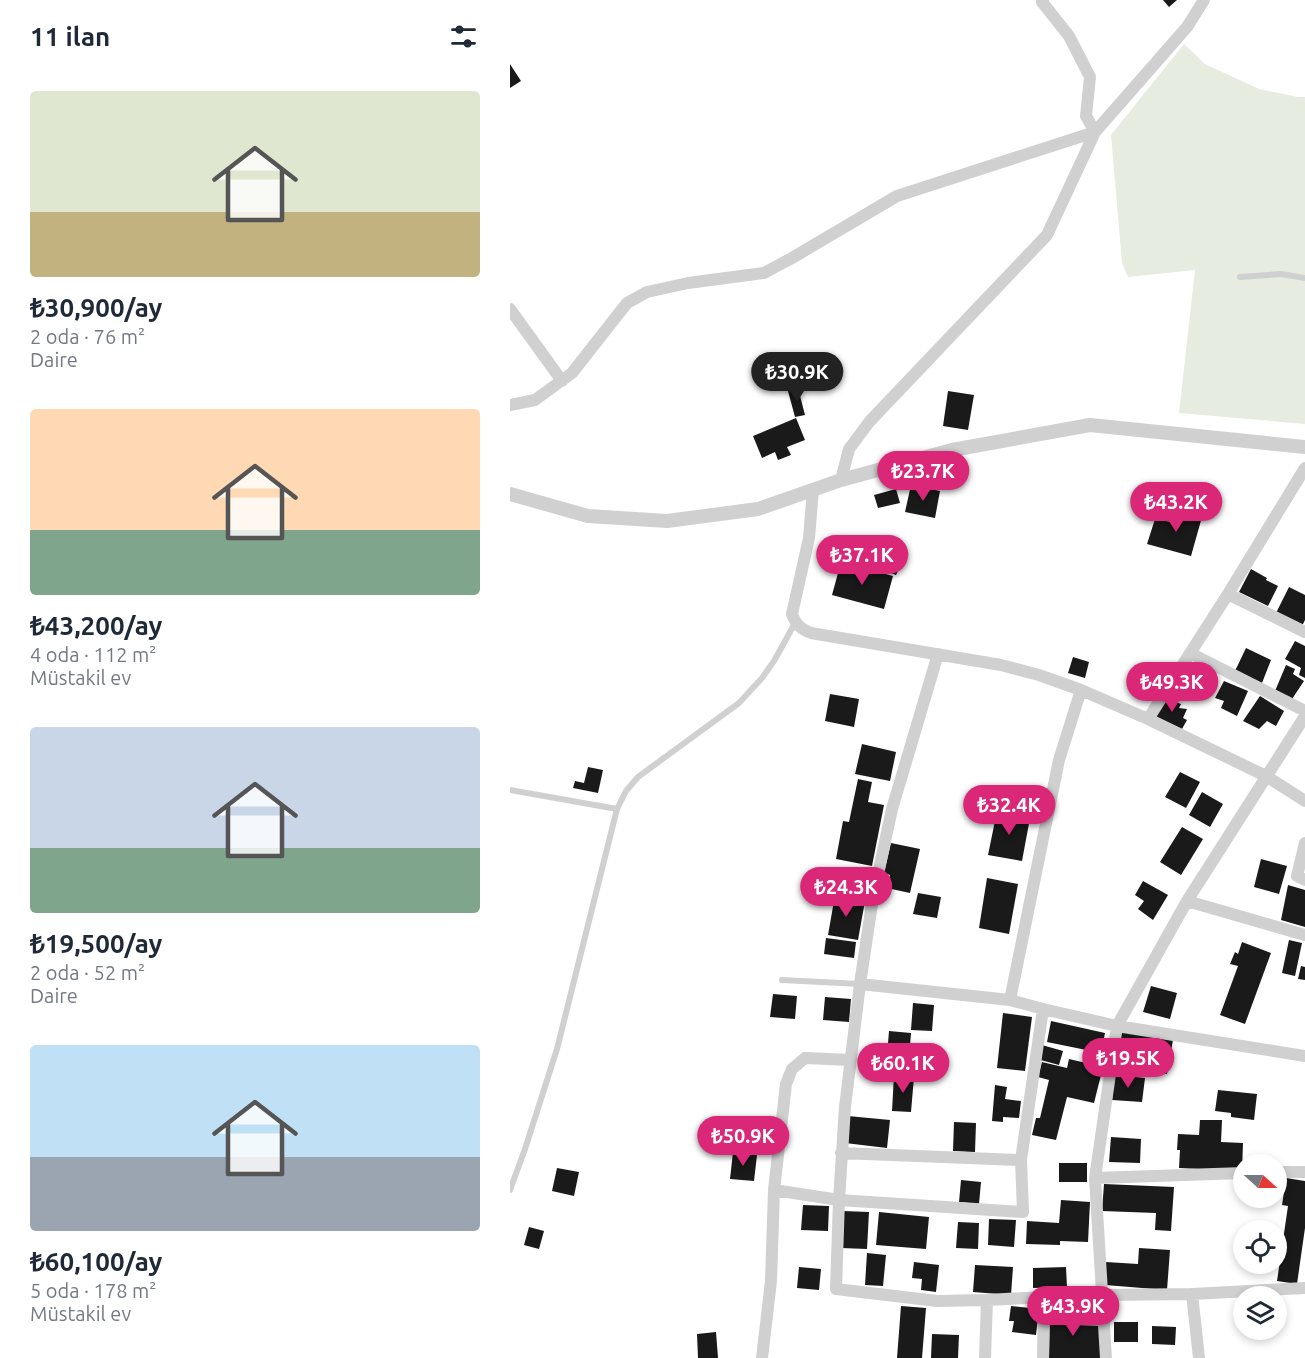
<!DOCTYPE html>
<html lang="tr">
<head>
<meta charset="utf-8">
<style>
  body { margin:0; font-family:Ubuntu,sans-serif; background:#f6f6f7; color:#1f2937; height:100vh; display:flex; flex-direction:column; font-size:22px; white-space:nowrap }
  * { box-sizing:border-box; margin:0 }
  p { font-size:20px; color:#747a83 }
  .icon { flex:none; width:33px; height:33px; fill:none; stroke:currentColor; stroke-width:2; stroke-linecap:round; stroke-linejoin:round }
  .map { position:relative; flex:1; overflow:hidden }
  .side { display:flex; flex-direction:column; background:#fff; width:510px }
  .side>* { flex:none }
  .needle { width:39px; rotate:111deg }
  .controls { position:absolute; left:723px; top:1154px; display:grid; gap:12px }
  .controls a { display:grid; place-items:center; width:54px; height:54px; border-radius:50%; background:#fff; box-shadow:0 3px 9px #0003; font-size:30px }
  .price { position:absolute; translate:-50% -51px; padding:0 14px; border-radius:21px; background:#db2777; color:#fff; font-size:20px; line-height:39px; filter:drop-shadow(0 2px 3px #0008) }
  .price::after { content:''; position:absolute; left:50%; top:36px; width:18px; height:14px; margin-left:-9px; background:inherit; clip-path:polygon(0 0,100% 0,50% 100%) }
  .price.active { background:#222; color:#fff }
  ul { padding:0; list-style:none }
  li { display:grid; align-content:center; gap:12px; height:318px; padding:0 30px }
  li span { display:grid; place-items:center; height:186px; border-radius:6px; color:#555 }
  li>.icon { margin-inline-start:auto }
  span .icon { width:108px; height:108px; fill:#fffc; stroke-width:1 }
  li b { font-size:26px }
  h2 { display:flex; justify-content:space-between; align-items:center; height:72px; padding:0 30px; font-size:26px }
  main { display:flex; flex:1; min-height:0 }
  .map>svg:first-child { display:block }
  .green { fill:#e6ecdf }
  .building { fill:#1a1a1a }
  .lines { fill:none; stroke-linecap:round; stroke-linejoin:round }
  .service { stroke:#d0d0d0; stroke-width:6 }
  .minor { stroke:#d0d0d0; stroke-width:12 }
  .tertiary { stroke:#d0d0d0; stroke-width:14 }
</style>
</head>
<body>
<main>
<section class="side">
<h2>11 ilan<svg class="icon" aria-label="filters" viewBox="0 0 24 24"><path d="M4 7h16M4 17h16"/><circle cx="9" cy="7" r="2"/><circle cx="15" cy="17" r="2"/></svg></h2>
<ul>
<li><span style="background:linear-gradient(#dfe7d0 65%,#c2b280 0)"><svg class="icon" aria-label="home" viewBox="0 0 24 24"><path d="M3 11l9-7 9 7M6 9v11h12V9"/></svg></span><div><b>₺30,900/ay</b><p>2 oda · 76 m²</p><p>Daire</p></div></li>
<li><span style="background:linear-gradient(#ffd9b3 65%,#7fa58c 0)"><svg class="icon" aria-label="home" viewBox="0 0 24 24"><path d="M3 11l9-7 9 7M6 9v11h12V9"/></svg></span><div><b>₺43,200/ay</b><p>4 oda · 112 m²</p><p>Müstakil ev</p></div></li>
<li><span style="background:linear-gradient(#c9d6e8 65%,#7fa58c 0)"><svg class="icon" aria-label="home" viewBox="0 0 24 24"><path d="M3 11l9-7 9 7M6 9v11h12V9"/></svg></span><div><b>₺19,500/ay</b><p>2 oda · 52 m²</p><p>Daire</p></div></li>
<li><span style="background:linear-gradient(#bfe0f5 60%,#9aa5b1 0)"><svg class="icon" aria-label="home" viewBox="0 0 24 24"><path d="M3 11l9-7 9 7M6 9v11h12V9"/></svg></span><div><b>₺60,100/ay</b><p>5 oda · 178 m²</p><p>Müstakil ev</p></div></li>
</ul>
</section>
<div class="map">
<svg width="795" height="1358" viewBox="0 0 795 1358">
  <rect width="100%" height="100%" fill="#fff"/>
  <!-- green -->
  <path class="green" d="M674 44 695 64 749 89 788 97H795V424L669 413 685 270 618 277 612 263 601 135Z"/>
  <!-- building -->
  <path class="building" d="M653 0H667L659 7Z
    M0 64 11 81 0 88Z
    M288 388 295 415 285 417 278 391Z
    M438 391 464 395 458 430 433 426Z
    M286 418 295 440 277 447 281 455 268 460 265 452 252 458 243 436Z
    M401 485 430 491 425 518 395 512Z
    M386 489 390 503 368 508 364 495Z
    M665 510 692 517 681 556 637 544 645 519 661 522Z
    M331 562 383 576 374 609 322 595Z
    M379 565 389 569 386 575 376 571Z
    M741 569 757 578 756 580 768 586 758 606 729 592Z
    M779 587 795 595V620L792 626 766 613Z
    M785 641 795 646V678L789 675 791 668 775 659Z
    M736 648 761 660 752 683 725 671Z
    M563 657 579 662 575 678 558 673Z
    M675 664 696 671 683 700 660 690Z
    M776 665 785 669 783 674 794 681 782 699 765 691Z
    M714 681 738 691 727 716 711 708 714 701 705 698Z
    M320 694 349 699 344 727 315 721Z
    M750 696 774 711 766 726 757 721 749 729 733 721Z
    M655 698 671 704 669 708 677 709 673 718 677 720 672 729 646 717Z
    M352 744 386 752 380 781 345 774Z
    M78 767 93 770 88 793 63 788 65 781 74 783Z
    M670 772 690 782 676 808 655 797Z
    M348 779 362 782 358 802 374 805 362 866 326 859 333 821 339 822Z
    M692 792 713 804 700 827 679 815Z
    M487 811 520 818 512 861 478 855Z
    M672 827 693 839 671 875 650 862Z
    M381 843 410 849 400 893 377 888 380 875 374 873Z
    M751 859 777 866 769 894 744 887Z
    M477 878 508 884 499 934 469 928Z
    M633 881 658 895 643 920 628 909 634 901 625 895Z
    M778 885 795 890V927L771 920Z
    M408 893 431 897 427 918 403 914Z
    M325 895 355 901 348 940 318 935Z
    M316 938 346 942 344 958 314 954Z
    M779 940 792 943 785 976 772 973Z
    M732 942 761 953 735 1024 710 1015 728 966 720 964 725 952 728 954Z
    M791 966 795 967V980L788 979Z
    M641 986 667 993 660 1019 633 1012Z
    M263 994 287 996 285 1019 260 1017Z
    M315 997 341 999 339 1022 313 1020Z
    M403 1003 424 1005 422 1031 401 1030Z
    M493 1013 522 1017 515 1071 487 1068Z
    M541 1021 595 1033 591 1053 537 1042Z
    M379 1031 401 1033 399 1058 377 1056Z
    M611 1032 663 1040 657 1074 605 1071Z
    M532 1045 553 1051 549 1065 527 1059Z
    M559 1059 593 1067 584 1103 557 1097 546 1140 522 1135 526 1118H530L539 1080 528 1077 532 1062 557 1068Z
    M384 1075 404 1077 401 1112 382 1111Z
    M605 1075 635 1078 632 1102 602 1100Z
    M485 1085 497 1087 495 1099 511 1101 509 1118 493 1117V1122L482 1121Z
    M708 1090 747 1094 744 1120 721 1117V1113L705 1111Z
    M338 1116 380 1120 377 1148 335 1143Z
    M690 1120H712L711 1142 733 1143 732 1171 669 1168 670 1150H667L668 1134 689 1135Z
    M444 1122 466 1123 465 1152 443 1151Z
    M601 1137 631 1139 630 1163 599 1162Z
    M223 1152 247 1155 244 1181 220 1179Z
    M549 1163H577V1182H549Z
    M47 1168 69 1172 64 1196 42 1191Z
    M776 1178 795 1181V1228L787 1284 767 1281 778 1206 772 1205Z
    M451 1180 471 1182 469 1204 449 1202Z
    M594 1184 664 1187 661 1231 645 1230 646 1213 592 1211Z
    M551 1200 580 1202 578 1242 550 1241V1245L516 1244 517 1221 549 1223Z
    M293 1205 319 1206 318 1231 291 1230Z
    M333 1211 359 1212 357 1249 331 1248Z
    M369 1212 419 1217 416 1249 366 1245Z
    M479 1219 506 1220 504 1247 478 1245Z
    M448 1222 469 1223 468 1249 446 1248Z
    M19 1227 34 1231 29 1249 14 1245Z
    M629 1248 660 1250 657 1290 595 1285 596 1262 628 1264Z
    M357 1253 376 1255 373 1286 355 1285Z
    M404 1262 429 1265 426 1292 411 1290 412 1279 402 1278Z
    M465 1265 503 1267 501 1295 463 1292Z
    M289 1267 311 1269 309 1290 287 1288Z
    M556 1267 557 1287 523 1288V1268Z
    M391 1306 416 1308 412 1358H387Z
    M501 1306 529 1309 526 1335 502 1332 504 1321H499Z
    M540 1307 564 1308V1325L594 1326 593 1358H539Z
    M604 1322H628V1342H604Z
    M642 1326 666 1327 665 1345 642 1344Z
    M206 1332 208 1358H188L187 1334Z
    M422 1334 449 1335 448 1358H421Z"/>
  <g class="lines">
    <!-- service -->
    <path class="service" d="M730 277 771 274 795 278
      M0 790 107 809
      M272 980 350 984
      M0 1190 15 1149 47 1049 107 809 116 791 128 777 229 703 252 678 264 661 285 623"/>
    <!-- minor -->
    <path class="minor" d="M0 309 52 381
      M0 405 25 400 62 373 117 303 137 292 178 283 254 273 282 258 387 196 585 132 576 116 580 77 559 36 532 2 533 0
      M331 480 339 449 360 421 537 235 585 132 677 27 694 0
      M303 490 299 538 282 614C286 625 291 629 301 633L491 665 529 675 571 690 638 719 756 776 795 801
      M718 594 795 632
      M680 653 795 711
      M428 654 382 809 363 897 350 984 335 1107 329 1200 326 1289 427 1301 477 1300 534 1297 593 1295 682 1294 795 1288
      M638 719 718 594 795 468
      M795 843 787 876 795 880
      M677 901 795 935
      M350 984 500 1000 533 1009 607 1026 795 1056
      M500 1000 549 760 571 690
      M331 1153 511 1160
      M766 1172H795
      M585 1178 734 1173
      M264 1190 329 1200 513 1212 511 1160 533 1009
      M682 1294 689 1358
      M252 1358 261 1281 264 1190 276 1084 282 1069 295 1058 341 1060
      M475 1358 477 1300
      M533 1358 534 1297
      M596 1358 585 1178 607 1026 677 901 795 716"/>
    <!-- tertiary -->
    <path class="tertiary" d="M0 494 78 516 157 521 248 509 331 480 442 450 580 425 795 447"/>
  </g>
</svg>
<div class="controls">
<a><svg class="needle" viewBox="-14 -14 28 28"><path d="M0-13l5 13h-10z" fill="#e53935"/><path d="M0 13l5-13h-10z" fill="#747a83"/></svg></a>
<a><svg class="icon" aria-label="locate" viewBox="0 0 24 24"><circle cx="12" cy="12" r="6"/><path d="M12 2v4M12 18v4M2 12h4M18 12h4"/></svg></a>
<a><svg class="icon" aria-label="layers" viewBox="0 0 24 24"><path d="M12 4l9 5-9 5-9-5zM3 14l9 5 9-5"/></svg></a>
</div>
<b class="price active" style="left:287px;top:403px">₺30.9K</b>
<b class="price" style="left:413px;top:502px">₺23.7K</b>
<b class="price" style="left:666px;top:533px">₺43.2K</b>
<b class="price" style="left:352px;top:586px">₺37.1K</b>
<b class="price" style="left:662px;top:713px">₺49.3K</b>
<b class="price" style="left:499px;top:836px">₺32.4K</b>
<b class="price" style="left:336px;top:918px">₺24.3K</b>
<b class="price" style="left:618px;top:1089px">₺19.5K</b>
<b class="price" style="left:393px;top:1094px">₺60.1K</b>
<b class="price" style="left:233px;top:1167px">₺50.9K</b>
<b class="price" style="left:563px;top:1337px">₺43.9K</b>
</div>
</main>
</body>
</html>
